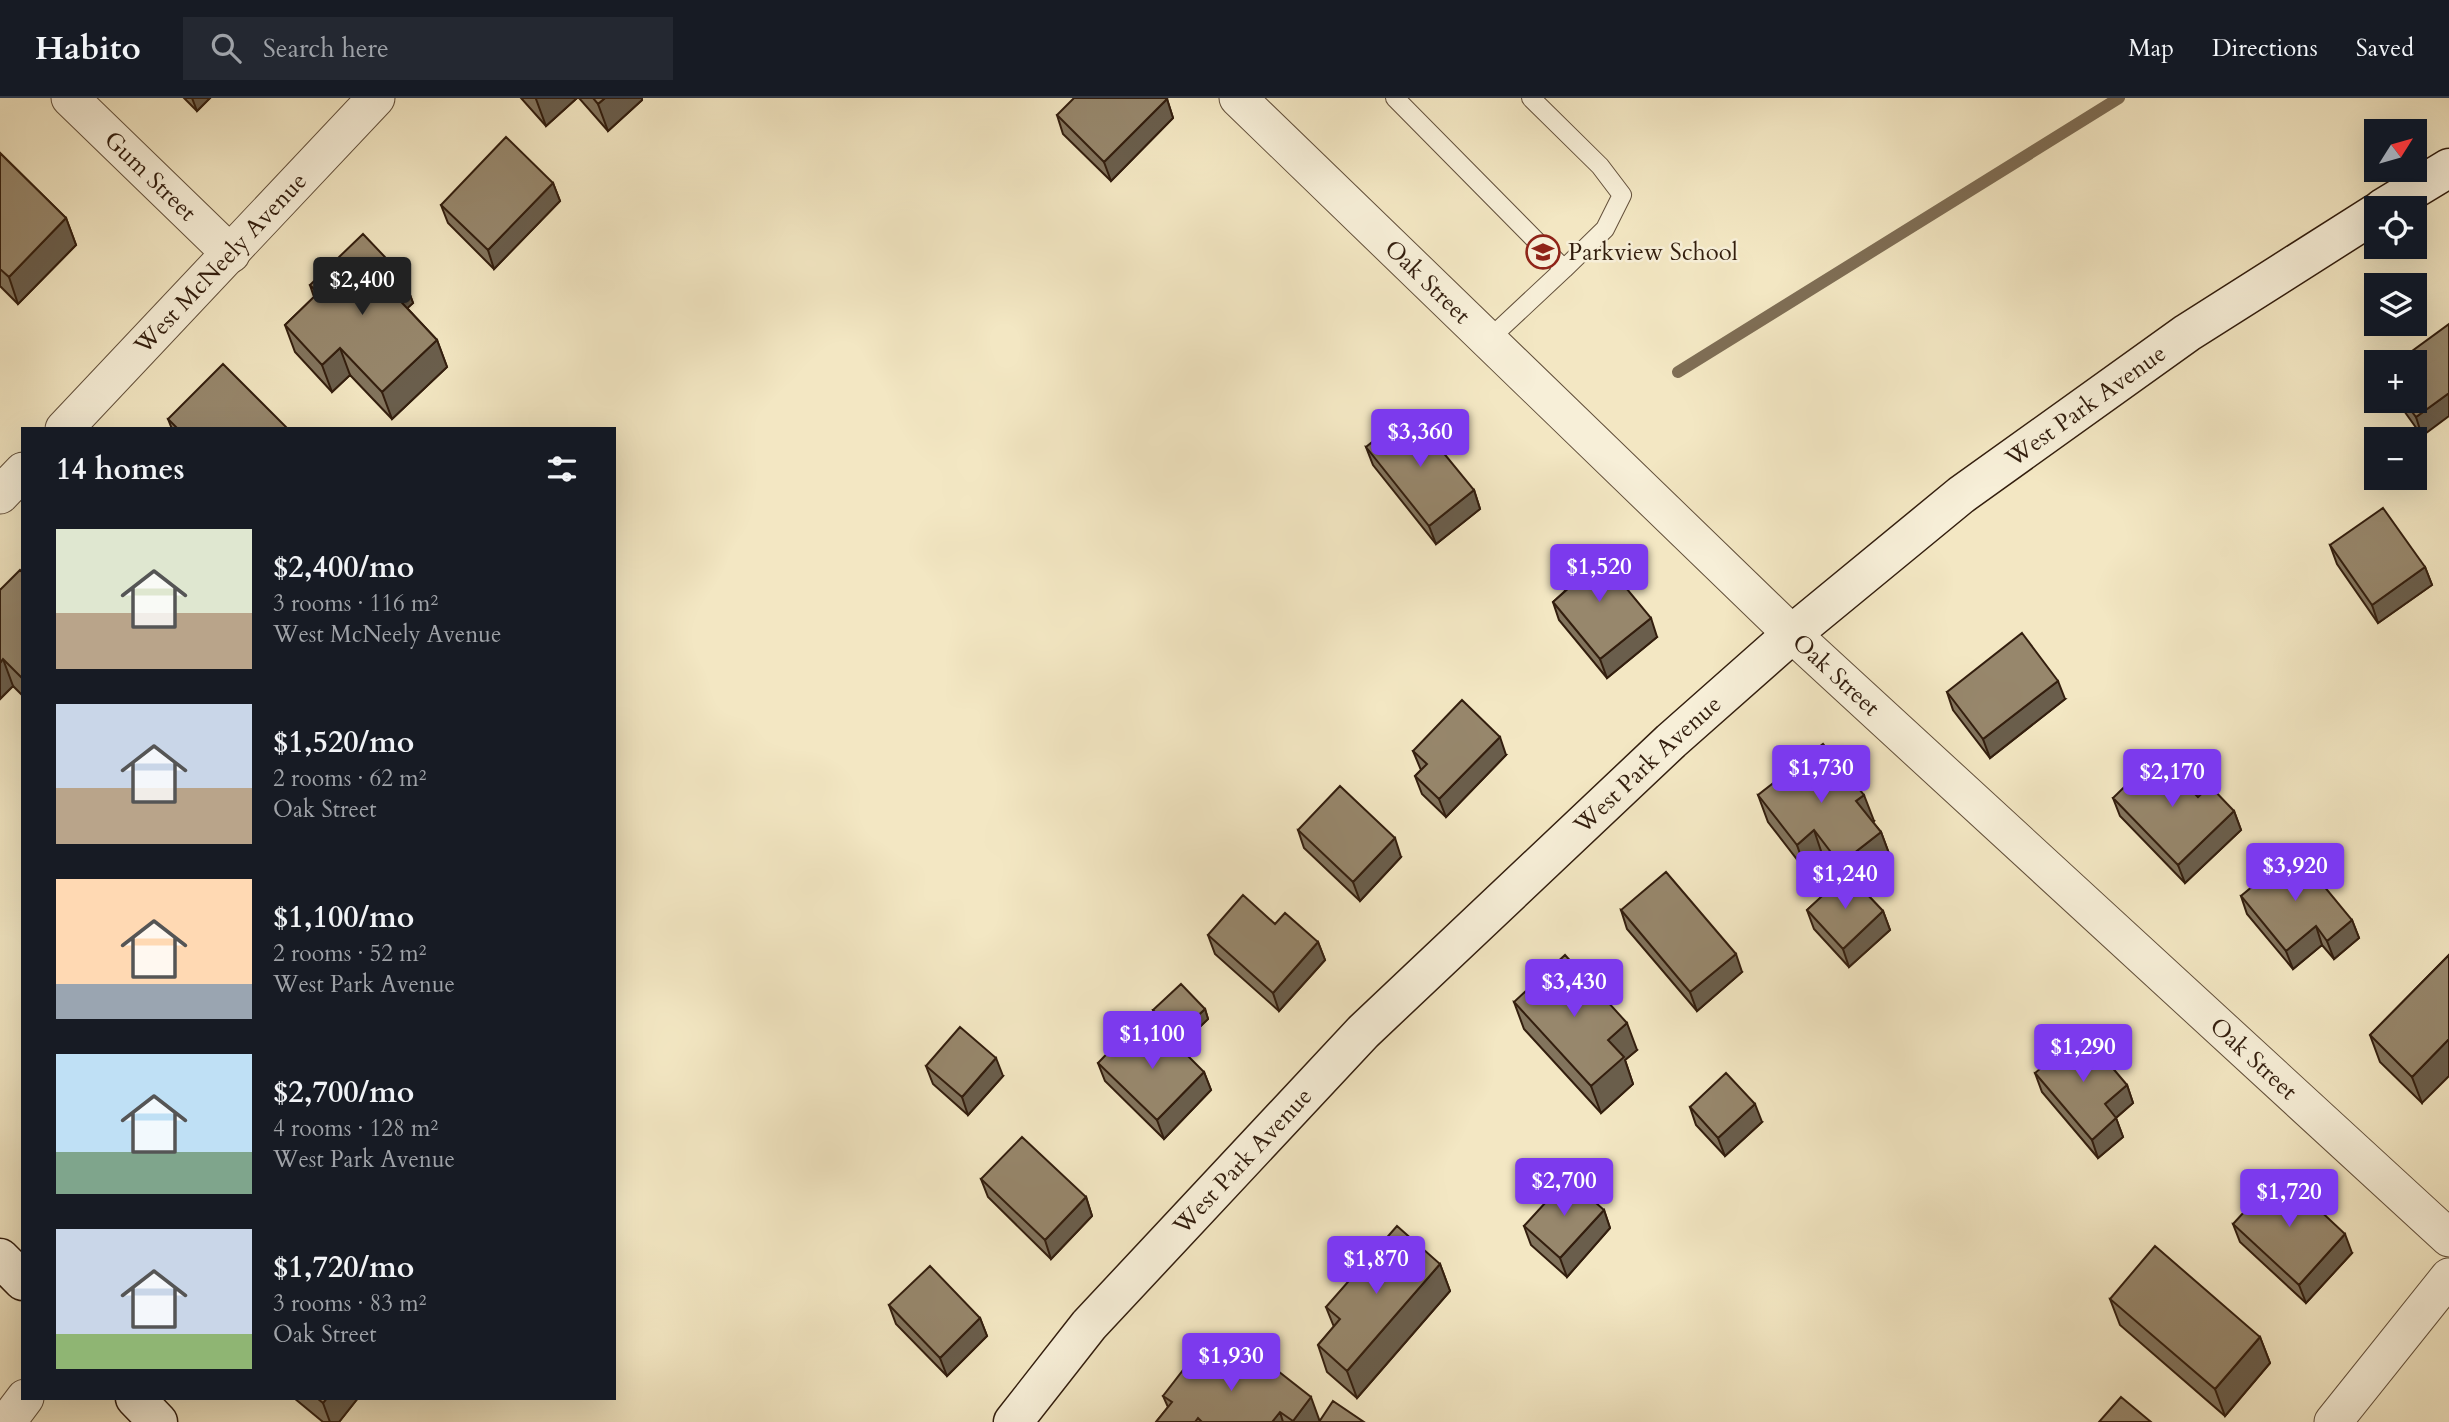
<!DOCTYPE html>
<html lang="en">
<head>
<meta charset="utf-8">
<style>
  body { margin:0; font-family:Cardo,serif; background:#242831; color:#f1f3f6; height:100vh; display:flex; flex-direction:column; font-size:26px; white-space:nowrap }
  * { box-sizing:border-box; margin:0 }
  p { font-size:23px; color:#9ea1a6 }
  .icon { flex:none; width:38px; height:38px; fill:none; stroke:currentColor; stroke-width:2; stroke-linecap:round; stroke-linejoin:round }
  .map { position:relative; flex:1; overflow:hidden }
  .drawer { position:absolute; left:21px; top:329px; width:595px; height:973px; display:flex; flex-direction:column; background:#171b24; border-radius:0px; box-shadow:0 7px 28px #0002 }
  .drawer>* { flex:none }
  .needle { width:46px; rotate:53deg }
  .controls { position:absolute; left:2364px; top:21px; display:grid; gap:14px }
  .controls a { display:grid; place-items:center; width:63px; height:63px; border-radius:0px; background:#171b24; box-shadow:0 7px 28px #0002; font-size:35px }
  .price { position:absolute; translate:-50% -60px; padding:0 16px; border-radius:7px; background:#7c3aed; color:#fff; font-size:23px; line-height:46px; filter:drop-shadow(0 2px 4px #0008) }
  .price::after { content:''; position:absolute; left:50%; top:42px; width:21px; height:16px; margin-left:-10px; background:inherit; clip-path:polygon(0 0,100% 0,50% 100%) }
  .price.selected { background:#222; color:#fff }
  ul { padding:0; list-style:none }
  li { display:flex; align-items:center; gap:21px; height:175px; padding:0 35px }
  li span { display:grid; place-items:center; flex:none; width:196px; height:140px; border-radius:0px; color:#555 }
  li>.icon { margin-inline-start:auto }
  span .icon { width:84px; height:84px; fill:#fffc; stroke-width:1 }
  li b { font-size:30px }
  h2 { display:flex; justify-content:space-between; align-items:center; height:84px; padding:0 35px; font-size:30px }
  header { display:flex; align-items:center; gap:42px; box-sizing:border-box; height:98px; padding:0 35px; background:#171b24; border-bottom:2px solid #363941 }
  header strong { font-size:33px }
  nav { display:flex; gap:38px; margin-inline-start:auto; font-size:24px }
  .search { width:490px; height:63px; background:#242831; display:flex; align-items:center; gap:18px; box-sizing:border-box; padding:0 24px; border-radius:0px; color:#9ea1a6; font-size:26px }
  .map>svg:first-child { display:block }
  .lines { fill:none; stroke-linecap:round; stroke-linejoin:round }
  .stream { stroke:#7f6e55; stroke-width:12 }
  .lane-casing { stroke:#63503b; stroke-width:20 }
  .street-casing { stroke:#63503b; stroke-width:39 }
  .secondary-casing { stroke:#331e0e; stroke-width:41 }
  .lane { stroke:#f7efd8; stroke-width:18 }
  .street { stroke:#f7efd8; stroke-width:37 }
  .secondary { stroke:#f7efd8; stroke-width:38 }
  .wall { fill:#82745d; stroke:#331e0e; stroke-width:2 }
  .shaded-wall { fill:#6a5e4c; stroke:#331e0e; stroke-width:2 }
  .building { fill:#97876c; stroke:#331e0e; stroke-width:2 }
  .labels { text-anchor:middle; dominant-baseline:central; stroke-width:5; stroke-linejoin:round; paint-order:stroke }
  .street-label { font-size:24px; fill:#331e0e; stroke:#f7efd8 }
  .poi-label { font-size:24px; fill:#331e0e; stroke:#f7efd8; text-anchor:start }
</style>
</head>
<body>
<header>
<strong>Habito</strong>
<div class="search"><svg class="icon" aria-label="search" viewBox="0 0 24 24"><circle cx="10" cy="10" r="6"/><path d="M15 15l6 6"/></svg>Search here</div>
<nav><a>Map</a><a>Directions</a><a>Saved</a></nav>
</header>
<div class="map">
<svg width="2449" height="1324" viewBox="0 0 2449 1324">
  <rect width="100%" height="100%" fill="#f3e7c3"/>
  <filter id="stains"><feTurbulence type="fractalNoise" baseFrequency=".00286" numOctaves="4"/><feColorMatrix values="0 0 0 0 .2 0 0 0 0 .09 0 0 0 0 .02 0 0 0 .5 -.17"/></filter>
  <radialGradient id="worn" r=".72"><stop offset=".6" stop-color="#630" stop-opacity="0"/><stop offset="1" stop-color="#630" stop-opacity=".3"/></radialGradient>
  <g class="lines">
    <!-- stream -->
    <path class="stream" d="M1678 274 2119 0"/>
    <defs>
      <path id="lane" d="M1395 0 1564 171 1605 131 1622 97 1600 68 1531 0
        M1488 242 1564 171"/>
      <g id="street">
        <path id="s1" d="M70 0 231 156"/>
        <path id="s2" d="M1238 0 1792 536 2449 1140"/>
        <path id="s3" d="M64 331 376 0"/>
        <path d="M0 397 23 373"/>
        <path d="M7 1324 25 1300"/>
        <path d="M2333 1324 2449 1179"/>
      </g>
      <g id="secondary">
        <path d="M2383 110 2449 70"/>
        <path d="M0 1160 23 1183"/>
        <path d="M135 1300 158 1324"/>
        <path id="s4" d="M1013 1324 1089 1227 1363 934 1671 643 1792 536 1961 397 2187 235 2376 115"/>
      </g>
    </defs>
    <!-- lane casing -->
    <use href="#lane" class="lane-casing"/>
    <!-- street casing -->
    <use href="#street" class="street-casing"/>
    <!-- secondary casing -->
    <use href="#secondary" class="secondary-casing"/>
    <!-- lane -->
    <use href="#lane" class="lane"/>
    <!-- street -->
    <use href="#street" class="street"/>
    <!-- secondary -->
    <use href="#secondary" class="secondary"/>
  </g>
  <!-- wall -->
  <path class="wall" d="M184 0H210L197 13Z
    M521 0H577L546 28Z
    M579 0H642V2L608 33Z
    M1167 1 1173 20 1111 83 1063 36 1057 17Z
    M0 55 66 120 76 147 18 206 0 188Z
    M553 85 560 103 494 171 448 125 441 107Z
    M403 178 413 205 407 210 437 242 447 269 392 321 350 277 332 294 295 254 285 227 314 199 310 187Z
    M2397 303H2415L2422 338Z
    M168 321 288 331H172Z
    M1366 349 1474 392 1480 411 1436 446 1373 367Z
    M2330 447 2425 469 2432 487 2378 525 2337 466Z
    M23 475V598L13 588 0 601V492Z
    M1559 478 1657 539 1607 580 1559 522 1553 504 1565 493Z
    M1947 594 2065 601 1990 660 1953 612Z
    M1413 653 1506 657 1446 719 1422 696 1415 678 1421 672Z
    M1758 697 1874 723 1873 724 1881 734 1891 761 1858 787 1883 813 1890 832 1849 869 1814 831 1807 812 1841 781 1823 759 1806 773 1768 724Z
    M2198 699 2234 713 2241 732 2185 785 2120 718 2113 700Z
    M1298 732 1401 759 1360 803 1304 750Z
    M2241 798 2352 822 2359 840 2334 861 2322 847 2293 871 2247 816Z
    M1621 812 1742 874 1697 913 1627 831Z
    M1275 826 1318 844 1325 862 1279 913 1215 856 1208 837Z
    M2449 857 2422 1005 2380 964 2370 937Z
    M1514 904 1637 952 1625 962 1633 986 1601 1015 1524 931Z
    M1205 911 1208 921 1181 947 1157 921 1153 912Z
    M1137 952 1204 974 1211 992 1164 1041 1105 983 1098 965Z
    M926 968 1003 978 968 1017 933 986Z
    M2035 975 2127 987 2133 1005 2116 1020 2123 1039 2098 1060 2042 994Z
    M1690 1009 1762 1024 1725 1058 1696 1027Z
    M981 1081 1086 1099 1092 1118 1051 1161 988 1099Z
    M1604 1112 1610 1130 1567 1179 1531 1147 1524 1128Z
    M2233 1126 2352 1155 2306 1205 2240 1144Z
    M1440 1166 1450 1193 1357 1300 1327 1274 1318 1247 1334 1229 1326 1209Z
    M2110 1201 2260 1239 2270 1265 2225 1318 2120 1227Z
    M889 1207 980 1220 987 1238 947 1278 896 1226Z
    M1245 1277 1320 1323 1364 1324H1156L1168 1309 1163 1298Z
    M294 1300H358L339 1324H323Z"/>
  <!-- shaded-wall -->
  <path class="shaded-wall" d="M192 0H210L197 13Z
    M537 0H577L546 28 536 1Z
    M605 0H642V2L608 33 598 6Z
    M1167 1 1173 20 1111 83 1104 64Z
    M553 85 560 103 494 171 488 152Z
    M66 120 76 147 18 206 9 179Z
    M403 178 413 205 399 218 389 191Z
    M437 242 447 269 392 321 382 294Z
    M340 250 350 277 332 294 322 267Z
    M2449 295V318L2422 338 2416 319Z
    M1474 392 1480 411 1436 446 1429 428Z
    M2425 469 2432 487 2378 525 2372 507Z
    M1651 520 1657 539 1607 580 1600 561Z
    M3 561 13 588 0 601V565Z
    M2058 583 2065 601 1990 660 1983 641Z
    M1500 639 1506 657 1446 719 1439 701Z
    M1864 697 1874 723 1866 730 1856 703Z
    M2234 713 2241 732 2185 785 2178 767Z
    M1814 732 1823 759 1806 773 1797 747Z
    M1881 734 1891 761 1850 793 1840 766Z
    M1395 740 1401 759 1360 803 1353 784Z
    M1883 813 1890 832 1849 869 1843 851Z
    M2352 822 2359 840 2334 861 2327 843Z
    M2316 828 2322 847 2293 871 2286 853Z
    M1318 844 1325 862 1279 913 1273 895Z
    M1736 856 1742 874 1697 913 1690 894Z
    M1205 911 1208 921 1181 947 1177 937Z
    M1627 925 1637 952 1625 962 1633 986 1601 1015 1591 988 1608 942Z
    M2449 941V978L2422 1005 2412 979Z
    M996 960 1003 978 968 1017 962 999Z
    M1204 974 1211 992 1164 1041 1157 1022Z
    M2127 987 2133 1005 2111 1024 2105 1006Z
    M1755 1006 1762 1024 1725 1058 1718 1040Z
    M2116 1020 2123 1039 2098 1060 2092 1042Z
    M1086 1099 1092 1118 1051 1161 1045 1142Z
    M1604 1112 1610 1130 1567 1179 1560 1160Z
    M2345 1136 2352 1155 2306 1205 2299 1187Z
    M1440 1166 1450 1193 1357 1300 1347 1273Z
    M980 1220 987 1238 947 1278 940 1260Z
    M2260 1239 2270 1265 2225 1318 2215 1291Z
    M1311 1299 1320 1324H1293V1323Z
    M327 1300H358L339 1324H330L323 1305Z
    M1280 1314 1283 1324H1272Z"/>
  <!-- building -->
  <path class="building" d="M593 0H605L598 6Z
    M1074 0H1165L1167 1 1104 64 1057 17Z
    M506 39 553 85 488 152 441 107Z
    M0 55 66 120 9 179 0 171Z
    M363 136 403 178 389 191 437 242 382 294 340 250 322 267 285 227 318 195 310 187Z
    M2449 226V295L2416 319 2404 303H2415V264H2397Z
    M223 266 288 331H178L168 321Z
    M1410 314 1474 392 1429 428 1366 349Z
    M2383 410 2425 469 2372 507 2330 447Z
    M1593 450 1651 520 1600 561 1553 504 1569 490 1559 478Z
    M20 472 23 475V581L3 561 0 565V492Z
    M2022 535 2058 583 1983 641 1947 594Z
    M1462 602 1500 639 1439 701 1415 678 1427 666 1413 653Z
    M1823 646 1864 697 1856 703 1881 734 1840 766 1814 732 1797 747 1758 697Z
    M2157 657 2198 699 2210 688 2234 713 2178 767 2113 700Z
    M1340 688 1395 740 1353 784 1298 732Z
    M2295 753 2352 822 2327 843 2316 828 2286 853 2241 798Z
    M1666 774 1736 856 1690 894 1621 812Z
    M1847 775 1883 813 1843 851 1807 812Z
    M1243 797 1275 826 1285 815 1318 844 1273 895 1208 837Z
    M1565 857 1627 925 1608 942 1624 959 1591 988 1514 904Z
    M2449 857V941L2412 979 2370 937Z
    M1181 886 1205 911 1177 937 1153 912Z
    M960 929 996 960 962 999 926 968Z
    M1159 929 1204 974 1157 1022 1098 965 1123 939 1137 952Z
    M2083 935 2127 987 2105 1006 2116 1020 2092 1042 2035 975Z
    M1726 975 1755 1006 1718 1040 1690 1009Z
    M1022 1039 1086 1099 1045 1142 981 1081Z
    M2280 1075 2345 1136 2299 1187 2233 1126Z
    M1568 1080 1604 1112 1560 1160 1524 1128Z
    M1397 1128 1440 1166 1347 1273 1318 1247 1340 1221 1326 1209Z
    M2155 1148 2260 1239 2215 1291 2110 1201Z
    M930 1168 980 1220 940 1260 889 1207Z
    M1204 1245 1245 1277 1260 1259 1311 1299 1293 1323 1280 1314 1272 1324H1202L1198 1320 1195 1324H1156L1172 1304 1163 1298Z
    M2121 1299 2151 1324H2099Z
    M317 1300H327L323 1305Z
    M1333 1303 1364 1324H1319Z"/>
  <!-- icons -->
  <defs>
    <symbol id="school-ring" viewBox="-11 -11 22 22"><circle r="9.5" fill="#f7efd8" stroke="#8f2418" stroke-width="1.5"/><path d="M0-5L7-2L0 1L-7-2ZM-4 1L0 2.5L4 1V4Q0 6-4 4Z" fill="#8f2418"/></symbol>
  </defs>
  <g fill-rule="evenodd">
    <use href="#school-ring" x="1524" y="135" width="38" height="38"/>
  </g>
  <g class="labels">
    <!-- street labels -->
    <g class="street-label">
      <text stroke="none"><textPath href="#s1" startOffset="112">Gum Street</textPath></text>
      <text stroke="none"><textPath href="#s3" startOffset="228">West McNeely Avenue</textPath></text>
      <text stroke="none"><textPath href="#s2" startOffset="264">Oak Street</textPath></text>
      <text stroke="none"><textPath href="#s4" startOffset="1482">West Park Avenue</textPath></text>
      <text stroke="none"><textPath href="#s2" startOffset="831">Oak Street</textPath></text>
      <text stroke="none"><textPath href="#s4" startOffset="915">West Park Avenue</textPath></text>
      <text stroke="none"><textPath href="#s2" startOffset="1398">Oak Street</textPath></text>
      <text stroke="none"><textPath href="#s4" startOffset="348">West Park Avenue</textPath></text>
    </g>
    <!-- poi labels -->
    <g class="poi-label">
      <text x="1568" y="154">Parkview School</text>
    </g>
  </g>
  <rect width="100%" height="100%" filter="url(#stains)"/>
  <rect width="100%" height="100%" fill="url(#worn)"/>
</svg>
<div class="controls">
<a><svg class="needle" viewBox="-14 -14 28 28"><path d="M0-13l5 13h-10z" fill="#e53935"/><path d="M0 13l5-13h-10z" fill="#9ea1a6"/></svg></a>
<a><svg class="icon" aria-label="locate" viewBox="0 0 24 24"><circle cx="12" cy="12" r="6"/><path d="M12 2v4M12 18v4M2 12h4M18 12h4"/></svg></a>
<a><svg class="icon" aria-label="layers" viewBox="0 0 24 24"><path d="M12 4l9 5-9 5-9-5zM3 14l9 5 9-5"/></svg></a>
<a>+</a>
<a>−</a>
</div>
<b class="price selected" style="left:362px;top:219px">$2,400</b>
<b class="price" style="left:1420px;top:371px">$3,360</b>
<b class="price" style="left:1599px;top:506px">$1,520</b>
<b class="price" style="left:1821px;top:707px">$1,730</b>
<b class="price" style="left:2172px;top:711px">$2,170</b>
<b class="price" style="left:2295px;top:805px">$3,920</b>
<b class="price" style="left:1845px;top:813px">$1,240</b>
<b class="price" style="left:1574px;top:921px">$3,430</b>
<b class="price" style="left:1152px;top:973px">$1,100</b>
<b class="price" style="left:2083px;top:986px">$1,290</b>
<b class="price" style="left:1564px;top:1120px">$2,700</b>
<b class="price" style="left:2289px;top:1131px">$1,720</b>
<b class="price" style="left:1376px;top:1198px">$1,870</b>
<b class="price" style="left:1231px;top:1295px">$1,930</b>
<section class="drawer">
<h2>14 homes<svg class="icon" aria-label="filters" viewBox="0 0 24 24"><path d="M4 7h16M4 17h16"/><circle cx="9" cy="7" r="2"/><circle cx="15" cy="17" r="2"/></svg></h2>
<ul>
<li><span style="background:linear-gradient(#dfe7d0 60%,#b9a48a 0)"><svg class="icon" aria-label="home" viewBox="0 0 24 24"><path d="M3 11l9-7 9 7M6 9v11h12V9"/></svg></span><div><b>$2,400/mo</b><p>3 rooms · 116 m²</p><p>West McNeely Avenue</p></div></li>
<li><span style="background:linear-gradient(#c9d6e8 60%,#b9a48a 0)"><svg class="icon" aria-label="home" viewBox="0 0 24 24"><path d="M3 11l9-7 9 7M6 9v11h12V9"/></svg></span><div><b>$1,520/mo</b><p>2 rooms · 62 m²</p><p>Oak Street</p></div></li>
<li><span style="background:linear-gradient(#ffd9b3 75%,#9aa5b1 0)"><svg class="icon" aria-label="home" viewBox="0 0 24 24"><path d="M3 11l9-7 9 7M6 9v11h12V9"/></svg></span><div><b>$1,100/mo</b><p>2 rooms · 52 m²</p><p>West Park Avenue</p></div></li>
<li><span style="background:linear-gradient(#bfe0f5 70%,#7fa58c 0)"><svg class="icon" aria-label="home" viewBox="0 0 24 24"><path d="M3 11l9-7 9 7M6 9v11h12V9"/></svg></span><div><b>$2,700/mo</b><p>4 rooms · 128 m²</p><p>West Park Avenue</p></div></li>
<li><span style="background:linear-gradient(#c9d6e8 75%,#8fb573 0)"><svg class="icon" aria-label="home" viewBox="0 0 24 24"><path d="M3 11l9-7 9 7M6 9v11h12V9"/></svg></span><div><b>$1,720/mo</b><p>3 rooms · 83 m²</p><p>Oak Street</p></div></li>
</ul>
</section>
</div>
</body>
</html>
